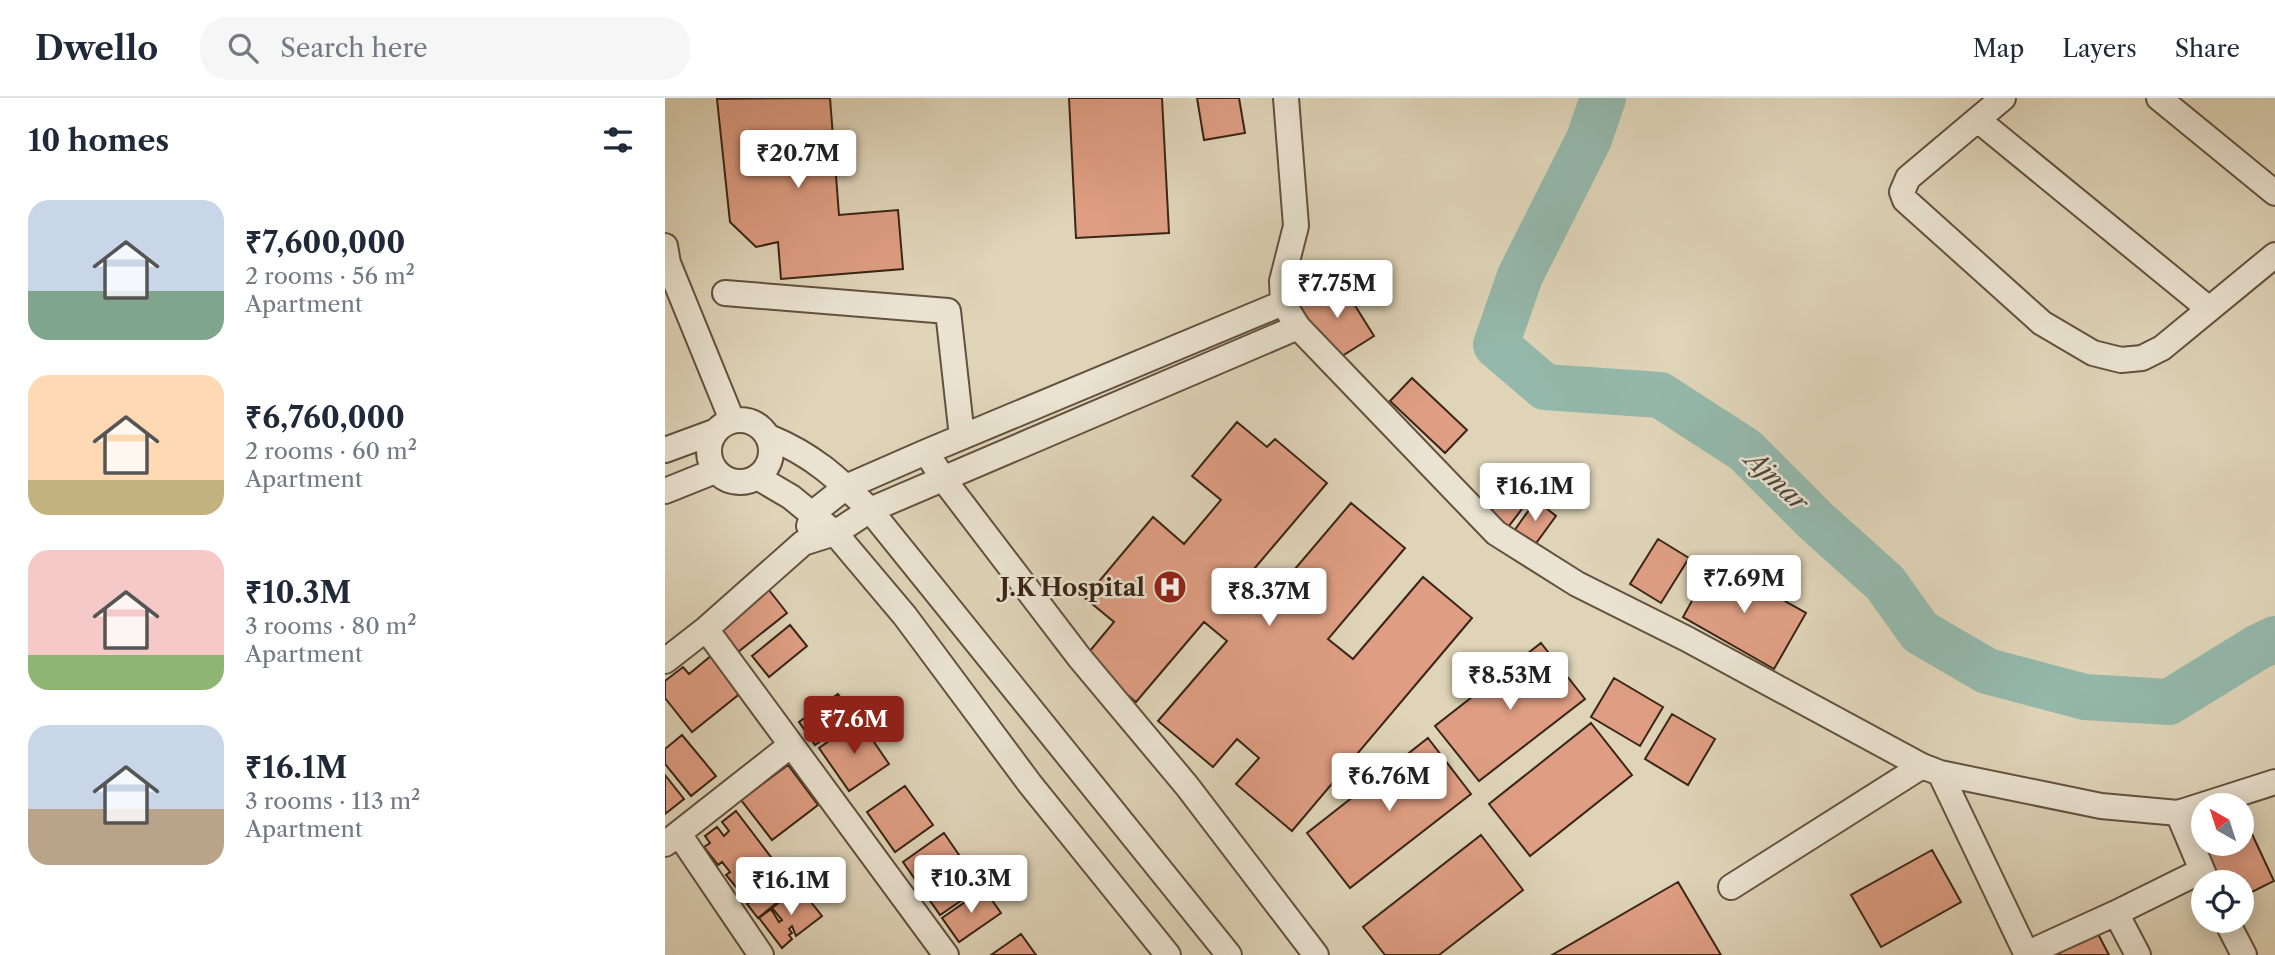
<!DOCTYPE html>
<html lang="en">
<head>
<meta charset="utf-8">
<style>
  body { margin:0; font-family:"Libre Caslon Text",serif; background:#f6f6f7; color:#1f2937; height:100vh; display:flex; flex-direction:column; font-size:26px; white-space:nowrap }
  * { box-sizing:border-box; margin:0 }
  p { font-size:23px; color:#747a83 }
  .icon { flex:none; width:38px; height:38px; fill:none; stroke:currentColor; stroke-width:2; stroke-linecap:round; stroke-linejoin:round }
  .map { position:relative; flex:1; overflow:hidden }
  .details { display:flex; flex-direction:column; background:#fff; width:665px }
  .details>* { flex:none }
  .needle { width:46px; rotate:321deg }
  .tools { position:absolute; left:1526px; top:695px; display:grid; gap:14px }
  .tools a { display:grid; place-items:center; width:63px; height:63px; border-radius:50%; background:#fff; box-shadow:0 4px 18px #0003; font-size:35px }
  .price { position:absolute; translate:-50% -60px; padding:0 16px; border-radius:7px; background:#fff; color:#222; font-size:23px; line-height:46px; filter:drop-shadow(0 2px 4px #0008) }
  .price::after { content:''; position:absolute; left:50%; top:42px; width:21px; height:16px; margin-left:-10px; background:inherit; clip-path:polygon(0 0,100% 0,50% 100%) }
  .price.active { background:#8f2418; color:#fff }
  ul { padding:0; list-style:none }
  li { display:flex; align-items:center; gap:21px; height:175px; padding:0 28px }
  li span { display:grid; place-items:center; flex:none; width:196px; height:140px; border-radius:21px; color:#555 }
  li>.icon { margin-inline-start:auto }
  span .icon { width:84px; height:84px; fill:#fffc; stroke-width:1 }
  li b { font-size:30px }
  h2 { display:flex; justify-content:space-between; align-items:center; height:84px; padding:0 28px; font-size:30px }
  header { display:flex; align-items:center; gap:42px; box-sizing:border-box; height:98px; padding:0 35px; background:#fff; border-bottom:2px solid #e0e1e3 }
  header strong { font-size:33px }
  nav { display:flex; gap:38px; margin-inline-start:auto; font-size:24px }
  .search { width:490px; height:63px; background:#f6f6f7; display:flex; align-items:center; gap:18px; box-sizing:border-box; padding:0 24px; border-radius:28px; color:#747a83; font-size:26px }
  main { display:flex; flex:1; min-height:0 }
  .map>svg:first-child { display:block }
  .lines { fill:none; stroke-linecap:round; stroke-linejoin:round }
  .river { stroke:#94b8ab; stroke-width:46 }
  .building { fill:#df9e83; stroke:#3a2516; stroke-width:2 }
  .minor-casing { stroke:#63513e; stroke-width:28 }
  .minor { stroke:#eae3d1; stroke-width:24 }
  .labels { text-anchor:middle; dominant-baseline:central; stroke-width:5; stroke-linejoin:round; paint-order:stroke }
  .poi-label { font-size:24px; font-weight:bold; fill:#3a2516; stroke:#eae3d1; text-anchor:end }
  .water-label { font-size:26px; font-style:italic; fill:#504a3b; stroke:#eae3d1 }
</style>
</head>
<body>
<header>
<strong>Dwello</strong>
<div class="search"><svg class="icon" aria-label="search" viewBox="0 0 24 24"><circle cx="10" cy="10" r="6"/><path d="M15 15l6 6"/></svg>Search here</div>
<nav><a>Map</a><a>Layers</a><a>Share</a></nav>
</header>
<main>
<section class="details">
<h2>10 homes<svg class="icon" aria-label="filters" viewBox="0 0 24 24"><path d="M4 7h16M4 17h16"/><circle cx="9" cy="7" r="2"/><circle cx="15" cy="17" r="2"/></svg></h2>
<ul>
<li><span style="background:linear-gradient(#c9d6e8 65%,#7fa58c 0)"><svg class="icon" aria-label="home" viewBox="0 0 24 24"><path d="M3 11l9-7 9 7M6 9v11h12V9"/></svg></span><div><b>₹7,600,000</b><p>2 rooms · 56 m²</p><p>Apartment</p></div></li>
<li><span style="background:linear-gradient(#ffd9b3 75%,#c2b280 0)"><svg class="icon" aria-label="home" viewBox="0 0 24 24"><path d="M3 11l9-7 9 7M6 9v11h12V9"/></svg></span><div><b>₹6,760,000</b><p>2 rooms · 60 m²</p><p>Apartment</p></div></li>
<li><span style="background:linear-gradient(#f6c9c9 75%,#8fb573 0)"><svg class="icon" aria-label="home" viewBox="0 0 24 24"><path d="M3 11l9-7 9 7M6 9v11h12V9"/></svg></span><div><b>₹10.3M</b><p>3 rooms · 80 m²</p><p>Apartment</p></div></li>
<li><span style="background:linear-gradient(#c9d6e8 60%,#b9a48a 0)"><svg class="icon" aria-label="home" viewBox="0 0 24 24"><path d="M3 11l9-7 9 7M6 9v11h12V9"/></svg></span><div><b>₹16.1M</b><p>3 rooms · 113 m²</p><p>Apartment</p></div></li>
</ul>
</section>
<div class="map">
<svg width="1610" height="857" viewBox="0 0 1610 857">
  <rect width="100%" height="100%" fill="#dfd4b8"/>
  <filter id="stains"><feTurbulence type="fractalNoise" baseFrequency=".00286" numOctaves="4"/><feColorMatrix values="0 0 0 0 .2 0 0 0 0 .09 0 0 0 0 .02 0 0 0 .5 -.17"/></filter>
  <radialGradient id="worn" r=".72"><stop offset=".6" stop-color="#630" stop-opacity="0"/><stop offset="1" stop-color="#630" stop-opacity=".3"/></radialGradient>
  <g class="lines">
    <!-- river -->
    <path class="river" d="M938 0 924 41 855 178 831 247 880 289 995 297 1080 352 1151 423 1220 485 1255 534 1322 573 1420 599 1504 604 1593 549 1610 541"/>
  </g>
  <!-- building -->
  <path class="building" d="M165 0 174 117 233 112 238 171 116 181 113 144 91 149 65 124 52 1Z
    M404 0H497L504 135 411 140Z
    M532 0H574L580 35 539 42Z
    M674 182 709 238 669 263 634 207Z
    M747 280 802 332 780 355 725 303Z
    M572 324 602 349 610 341 662 385 589 471 613 491 686 405 740 450 663 541 688 561 758 479 807 520 627 733 571 686 594 660 572 641 548 669 493 623 562 543 539 524 471 604 419 560 449 524 420 500 488 419 519 446 556 402 527 378Z
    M846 388 864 402 840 433 821 419Z
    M871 402 891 418 869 448 849 433Z
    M993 441 1024 460 996 505 965 486Z
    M1049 463 1141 515 1109 571 1018 519Z
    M100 487 122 515 73 554 51 526Z
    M125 527 142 548 104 579 87 558Z
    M876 545 920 601 814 683 770 628Z
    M47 557 77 594 27 634 0 600V583L18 569 24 576Z
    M949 580 998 609 975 648 926 619Z
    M173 596 190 619 150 647 134 624Z
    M1007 616 1050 641 1023 687 980 661Z
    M194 622 224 666 184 693 154 650Z
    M926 625 967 677 865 758 824 706Z
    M17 637 51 678 26 698 0 666V651Z
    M763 640 806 696 685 790 642 735Z
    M123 667 153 707 107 742 76 702Z
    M0 677 19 701 0 716Z
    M240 688 268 727 230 754 202 714Z
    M71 713 112 767 76 795 61 777 65 774 57 764 53 767 39 749 45 745 40 738 52 729 59 738 64 733 57 724Z
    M1579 719 1609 783 1577 799V784H1554L1533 741 1538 739V746H1577Z
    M279 735 316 789 275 817 238 764Z
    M816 737 858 792 774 857H720L698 829Z
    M1267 752 1296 804 1216 849 1186 797Z
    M112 769 129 791 93 820 82 806 86 803 79 795Z
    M1013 784 1056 857H887Z
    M134 789 157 818 131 838 127 828 124 831 127 835 124 837 127 841 117 850 94 820 106 811 114 824 117 822 107 810Z
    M319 791 336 815 294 844 277 820Z
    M1432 834 1444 857H1388Z
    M356 836 371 857H326Z"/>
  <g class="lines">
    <defs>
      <path id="minor" d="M621 0 631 128 617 183 618 205 633 229 831 435 912 486 1022 541 1257 668 1275 675 1436 708 1513 715 1610 684
        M1338 0 1243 80 1237 94 1240 102 1377 225 1428 255 1456 262 1477 260 1497 250 1610 157
        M1494 0 1610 95
        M1313 22 1544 211
        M0 148 3 165 67 322
        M60 195 283 213 297 339
        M44 353a31 31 0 1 1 62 0a31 31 0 1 1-62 0Z
        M104 339C148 357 171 379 205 412L564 857
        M0 352 49 334
        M261 354 279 382 414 559 522 688 651 857
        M92 379 126 399 170 435 240 518 365 686 503 857
        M0 393 50 373
        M144 428 148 415 181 389 261 354 618 205
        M41 531 281 857
        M0 563 41 531 138 445 170 435 205 412 633 229
        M1275 675 1362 857
        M1513 715 1542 784
        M14 736 96 857
        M0 746 126 647
        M1066 789 1257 668
        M1451 815 1473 857
        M1561 822 1579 857
        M1361 856 1451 815 1536 773"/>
    </defs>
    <!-- minor casing -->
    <use href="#minor" class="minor-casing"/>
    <!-- minor -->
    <use href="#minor" class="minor"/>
  </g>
  <!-- icons -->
  <defs>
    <symbol id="hospital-disc" viewBox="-11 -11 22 22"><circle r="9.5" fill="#8f2418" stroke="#eae3d1"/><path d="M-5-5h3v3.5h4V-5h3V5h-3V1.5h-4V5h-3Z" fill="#fff"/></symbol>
  </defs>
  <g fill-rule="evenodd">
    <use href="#hospital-disc" x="486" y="470" width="38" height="38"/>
  </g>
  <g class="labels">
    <!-- poi labels -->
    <g class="poi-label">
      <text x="480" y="489">J.K Hospital</text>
    </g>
    <!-- water labels -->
    <g class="water-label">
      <text transform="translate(1112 383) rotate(43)">Ajmar</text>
    </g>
  </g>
  <rect width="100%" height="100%" filter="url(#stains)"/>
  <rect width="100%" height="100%" fill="url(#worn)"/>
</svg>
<div class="tools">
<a><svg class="needle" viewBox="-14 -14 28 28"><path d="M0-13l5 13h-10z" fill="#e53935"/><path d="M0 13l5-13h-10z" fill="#747a83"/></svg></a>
<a><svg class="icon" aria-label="locate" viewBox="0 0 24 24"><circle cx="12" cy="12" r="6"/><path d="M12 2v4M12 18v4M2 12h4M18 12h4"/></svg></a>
</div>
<b class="price" style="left:133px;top:92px">₹20.7M</b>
<b class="price" style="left:672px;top:222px">₹7.75M</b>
<b class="price" style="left:870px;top:425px">₹16.1M</b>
<b class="price" style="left:1079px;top:517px">₹7.69M</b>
<b class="price" style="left:604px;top:530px">₹8.37M</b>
<b class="price" style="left:845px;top:614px">₹8.53M</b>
<b class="price active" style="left:189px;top:658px">₹7.6M</b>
<b class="price" style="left:724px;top:715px">₹6.76M</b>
<b class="price" style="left:306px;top:817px">₹10.3M</b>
<b class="price" style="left:126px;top:819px">₹16.1M</b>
</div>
</main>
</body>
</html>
